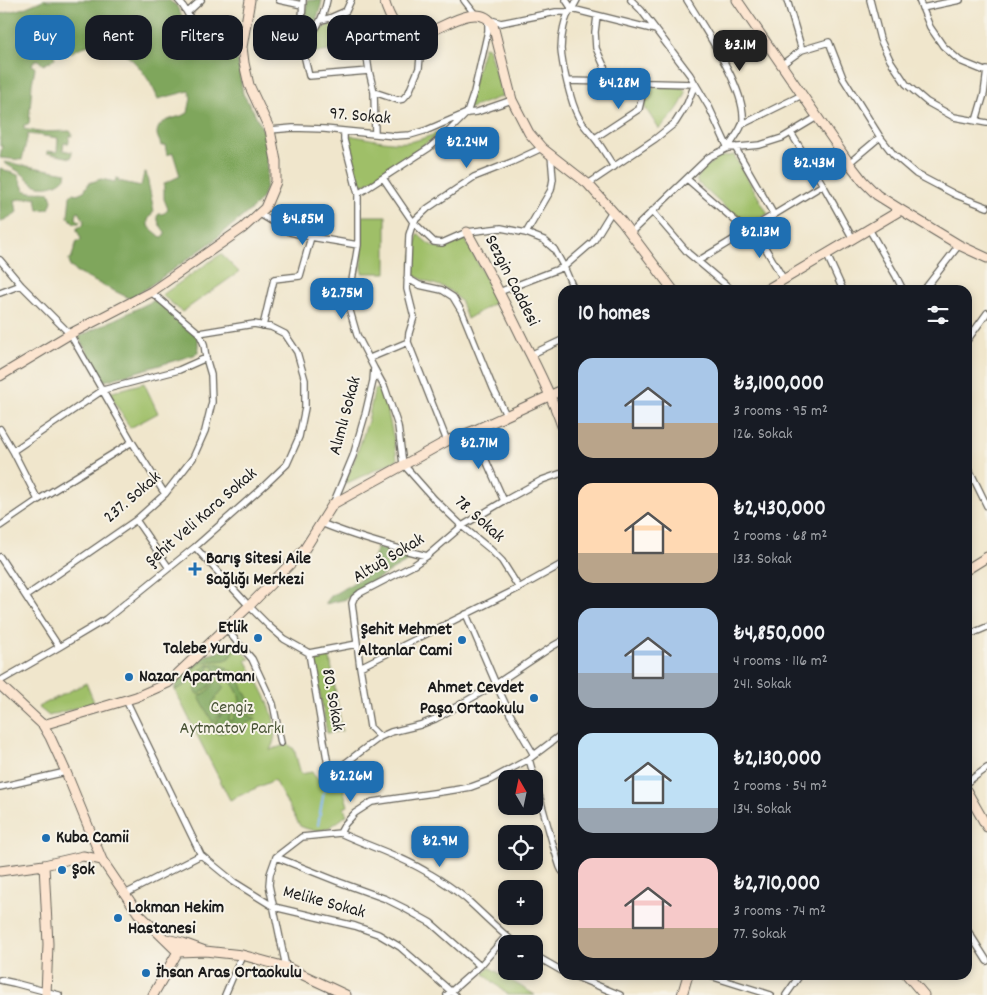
<!DOCTYPE html>
<html lang="en">
<head>
<meta charset="utf-8">
<style>
  body { margin:0; font-family:Dekko,sans-serif; background:#20242c; color:#f1f3f6; height:100vh; display:flex; flex-direction:column; font-size:19px; white-space:nowrap }
  * { box-sizing:border-box; margin:0 }
  p { font-size:16px; color:#9ea1a6 }
  .icon { flex:none; width:28px; height:28px; fill:none; stroke:currentColor; stroke-width:2; stroke-linecap:round; stroke-linejoin:round }
  .map { position:relative; flex:1; overflow:hidden }
  .panel { position:absolute; left:558px; top:285px; width:414px; height:695px; display:flex; flex-direction:column; background:#171b24; border-radius:15px; box-shadow:0 2px 8px #0003 }
  .panel>* { flex:none }
  .banner { position:absolute; left:15px; top:15px; width:468px; height:45px; display:flex; gap:10px }
  .needle { width:32px; rotate:351deg }
  .fabs { position:absolute; left:498px; top:770px; display:grid; gap:10px }
  .fabs a { display:grid; place-items:center; width:45px; height:45px; border-radius:10px; background:#171b24; box-shadow:0 2px 8px #0003; font-size:25px }
  .price { position:absolute; translate:-50% -42px; padding:0 11px; border-radius:10px; background:#1f6fb2; color:#fff; font-size:16px; line-height:32px; filter:drop-shadow(0 1px 2px #0008) }
  .price::after { content:''; position:absolute; left:50%; top:30px; width:15px; height:11px; margin-left:-8px; background:inherit; clip-path:polygon(0 0,100% 0,50% 100%) }
  .price.current { background:#222; color:#fff }
  ul { padding:0; list-style:none }
  li { display:flex; align-items:center; gap:15px; height:125px; padding:0 20px }
  li span { display:grid; place-items:center; flex:none; width:140px; height:100px; border-radius:15px; color:#555 }
  li>.icon { margin-inline-start:auto }
  span .icon { width:60px; height:60px; fill:#fffc; stroke-width:1 }
  li b { font-size:21px }
  h2 { display:flex; justify-content:space-between; align-items:center; height:60px; padding:0 20px; font-size:21px }
  .chip { padding:0 18px; border-radius:15px; background:#171b24; box-shadow:0 2px 8px #0003; font-size:18px; line-height:45px }
  .chip.current { background:#1f6fb2; color:#fff }
  .map>svg:first-child { display:block }
  .green { fill:#9fbf68; stroke:#5e6e42 }
  .forest { fill:#7fa65c; stroke:#4e613c }
  .lines { fill:none; stroke-linecap:round; stroke-linejoin:round }
  .stream { stroke:#89baf6; stroke-width:2 }
  .street-casing { stroke:#66635a; stroke-width:8 }
  .secondary-casing { stroke:#66635a; stroke-width:11 }
  .street { stroke:#fff; stroke-width:5.5 }
  .secondary { stroke:#fce5d0; stroke-width:9 }
  .poi-dot { fill:#1f6fb2; stroke:#f7f3e8; stroke-width:2 }
  .labels { text-anchor:middle; dominant-baseline:central; stroke-width:4; stroke-linejoin:round; paint-order:stroke }
  .street-label { font-size:18px; fill:#1c1c1c; stroke:#f7f3e8 }
  .poi-label { font-size:18px; font-weight:bold; fill:#1c1c1c; stroke:#f7f3e8; text-anchor:start }
  .park-label { font-size:18px; fill:#4a5537; stroke:#f7f3e8 }
</style>
</head>
<body>
<div class="map">
<svg width="987" height="995" viewBox="0 0 987 995">
  <rect width="100%" height="100%" fill="#f7f3e8"/>
  <filter id="ink" filterUnits="userSpaceOnUse"><feTurbulence type="fractalNoise" baseFrequency=".02" numOctaves="2"/><feDisplacementMap in="SourceGraphic" scale="10" xChannelSelector="R" yChannelSelector="G"/><feConvolveMatrix kernelMatrix="1 2 1 2 8 2 1 2 1" color-interpolation-filters="sRGB"/></filter>
  <filter id="wash" filterUnits="userSpaceOnUse"><feTurbulence type="fractalNoise" baseFrequency=".0096" numOctaves="4" result="noise"/><feDisplacementMap in="SourceGraphic" scale="20" xChannelSelector="R" yChannelSelector="G"/><feGaussianBlur stdDeviation="1.12" result="paint"/><feColorMatrix in="noise" values="0 0 0 0 0 0 0 0 0 0 0 0 0 0 0 0 0 1.4 0 .05"/><feComposite in="paint" operator="in"/></filter>
  <g filter="url(#wash)">
    <rect width="100%" height="100%" fill="#f0e6cc"/>
    <!-- green -->
    <path class="green" d="M339 19 350 39 338 47 337 49 323 52H306C309 34 325 27 339 19Z
      M484 47 488 48 503 96 465 110Z
      M649 87H675L683 88 686 92C681 107 671 118 659 129L644 106Z
      M443 130V131L388 171 360 187C356 172 346 151 348 135 367 138 390 144 408 142 421 140 432 135 443 130Z
      M734 155 768 214 748 223 740 221 696 181 703 169 720 157Z
      M362 216H386V273H362Z
      M418 234C437 254 442 248 465 239L498 301 467 319 461 302 452 292 443 287 430 283 413 275 411 263Z
      M221 254 239 272 182 312 162 295Z
      M144 383 158 413 130 428 109 393Z
      M376 389H379L384 395 394 440 397 458V460L347 483 345 482 356 456 368 421 374 391Z
      M231 642 236 644 250 659 246 660C259 685 286 724 270 750L288 744 294 749 301 774 312 772C318 784 329 780 340 776L348 806 344 808 347 815C329 828 322 836 300 826L274 780 230 800 200 741 175 690V687L205 656 218 652Z
      M329 652 342 731 327 733 313 655Z
      M86 683 94 702 49 716 38 707Z
      M489 967 535 995H508L483 973Z"/>
    <!-- forest -->
    <path class="forest" d="M43 0H168L176 5 189 29 237 56 243 94 253 110 264 132 268 158 266 187 262 198 253 208 212 242 131 299 75 272V270L70 267 69 259H71L77 241H80L81 239 77 230V228L83 225 84 220 79 212 77 213 76 219 80 221 79 223H74L68 217 70 196 73 193 77 194 84 191 89 183 101 179 115 182 116 178 119 179 118 181 141 186 144 173 146 172 154 211 148 220V226L161 237 165 235V232L159 224 157 216 159 214C163 214 166 213 168 209L164 199V185L165 183 180 176 173 153 167 155 165 145 161 146C161 142 157 138 157 134 157 118 178 119 188 113L191 98 189 91 158 99C148 73 121 38 89 45 81 47 72 52 64 56L59 42 36 50 39 56 51 52 54 55 55 59 43 65 38 60H35L32 64 35 68 32 84 29 124 24 125V129L39 132 70 131 72 133V136H69V143H64L63 150 72 152 71 158 47 153V151L57 152 58 138 28 134 22 160 0 158 2 146H0V14L24 8Z
      M307 0H322C319 17 314 26 303 39Z
      M4 162 67 173C64 184 46 189 36 185 30 183 26 176 21 173 14 168 9 167 4 162Z
      M0 168 18 175 24 190C33 194 40 191 50 193L52 201 49 209 38 210 36 197 15 200 17 212C12 217 5 218 0 223Z
      M155 300 195 334 198 339V352L194 355 105 381 78 337Z
      M377 548 409 554 410 560 356 591 347 599 325 604 331 596 365 576Z
      M231 642 236 644C229 671 217 654 199 665 190 670 191 679 186 684 183 687 178 689 175 690V687L179 678 205 656 218 652Z
      M214 663 219 664 228 669 217 677 214 667 212 666H209L208 671 215 679 209 687 198 695 195 689 207 681 200 670 207 665Z
      M231 670 238 678 256 715 240 709C242 695 234 684 224 674Z
      M217 680 224 686C222 695 201 706 221 713L213 723 199 697 208 691Z
      M228 709H233L231 715 229 718 230 721 233 720 235 714 236 710 257 719 218 734 214 726 223 712Z"/>
    <g class="lines">
      <!-- stream -->
      <path class="stream" d="M318 825 324 791"/>
    </g>
  </g>
  <g filter="url(#ink)">
    <g class="lines">
      <defs>
        <path id="street" d="M178 0C185 7 188 15 193 23 203 34 228 43 242 47
          M279 0 302 5
          M303 0 301 37 302 46 309 76 369 71
          M464 0 474 13
          M566 0 572 9
          M631 0 641 10 690 75 709 107 728 148
          M687 0C704 28 746 89 743 121 742 129 732 141 728 148
          M787 0 802 50
          M870 0 880 39 890 60 906 84 927 102 954 117 987 123
          M919 0 930 27 943 46 960 61 987 72
          M922 8 960 0
          M572 9 577 0
          M188 12 201 0
          M597 16 595 32 596 48 604 66 607 82
          M321 20 330 18 346 11 351 0
          M302 46C315 31 323 20 327 0
          M781 65 802 50 829 42 843 78 880 137 894 155 916 174 956 195 987 207
          M567 81 695 84 687 104 675 123 655 139 588 184
          M374 92 398 100 403 99 409 92 419 68 422 36
          M976 121 984 94 987 70
          M743 124 802 95
          M270 130 293 128 324 129 395 136 410 135 427 130 467 113 474 92 488 31V22L491 20 501 23 556 12H568
          M791 133 823 185 853 239
          M375 134 374 92 369 71 367 57 399 29
          M595 138 639 109 645 83
          M735 147 774 215
          M849 163 880 137
          M614 167C608 158 603 149 597 141 590 132 583 126 578 116 571 103 562 65 561 49 561 39 564 15 572 9L656 30
          M383 178 413 222 434 242 442 243 467 232 501 228 526 233 544 240 554 249 564 267 574 290
          M687 179 747 231
          M358 194 429 148 449 131 467 113 477 112 512 100
          M652 211 688 253 732 290
          M260 214 290 232 311 237 358 245
          M753 227 784 280
          M869 229 896 276 903 290
          M526 233 551 190 553 179 551 155
          M630 233 709 157 728 148 760 145 782 138 817 117
          M827 255 843 290
          M0 260 21 285 70 334 132 442 165 494
          M698 261 823 185
          M407 278 419 285 442 290 453 297 462 312 493 388 506 415
          M924 290 959 245
          M499 292 564 267 593 242 612 211
          M0 293 21 285
          M263 326 274 279 300 276 311 237
          M408 342 447 441
          M966 342 987 313
          M530 355 562 340
          M370 358 408 342 409 333 414 317 407 289 409 235 413 222 428 208 474 177 512 162 542 148
          M374 368 385 388 398 426 403 464 434 499 462 526 490 549 502 561 519 588
          M0 429 13 451 38 500
          M473 431 504 501
          M13 451 103 390 179 370 206 358
          M966 463 987 506
          M333 504 353 456 365 415 373 381 374 368 357 335 348 304 358 245V194L344 140V132
          M136 520 169 568
          M321 523C355 537 391 547 427 556
          M0 526 38 500 132 442
          M195 547 249 606 270 627 284 639 309 653 328 765 333 769 339 768 380 737 391 732 420 725 435 719 496 684 553 646 562 641
          M0 557 59 647
          M26 596 136 520 165 494 193 458 205 431 212 402 211 375 206 358 204 344 199 333 151 292
          M466 614 496 684 510 714 534 755
          M225 628 252 659 273 704 281 743
          M966 636 987 627
          M309 653 357 644
          M360 667 519 588 562 564
          M0 681 59 647 106 619 195 547 265 485 287 464 299 437 305 408V380L297 352 285 334 271 327 254 324 199 333
          M126 700 201 855 234 882 274 907 355 926 378 934 400 947 455 995
          M380 737 370 727 360 667 352 603 354 598 360 593 414 565 427 556 462 526 504 501 542 480 562 473
          M529 759 553 845 560 867 562 871
          M966 783 987 768
          M0 787 66 772
          M340 833C370 847 402 856 430 874 442 881 454 889 465 898 482 913 498 930 516 944
          M276 857 339 882 386 899 404 908 431 923 480 966
          M125 894 201 855
          M966 928 987 961
          M534 955 562 971
          M286 967 269 885 270 874 276 857 302 837 340 833 345 824 355 813 372 802 454 790 471 787 490 780 529 759 562 734
          M572 975 620 995
          M707 975 771 995
          M0 980 14 983 59 995
          M225 995 242 955
          M447 995 480 966 506 936
          M786 995 800 975"/>
        <path id="secondary" d="M384 0C388 14 395 32 411 35 414 36 419 37 422 35 441 29 479 0 493 25L512 100 529 133 542 148 588 184 622 222 673 290
          M737 0 849 163 863 181 877 195 901 210 959 245 987 258
          M467 232C487 268 506 305 524 342 538 369 552 397 562 426
          M766 290 901 210
          M0 376 70 334 151 292 243 228 265 208 276 182V161L270 130 249 85 244 63 242 47 250 0
          M966 570 987 557
          M0 685 43 725 50 737 66 772 102 860 138 913 178 952 205 951
          M43 725 136 697 168 683 249 606 304 550 333 504 447 441 473 431 562 390
          M966 790 987 827
          M44 865 48 944 46 995
          M0 871 44 865 83 856 102 860
          M166 939 183 943 205 951 242 955 286 967 346 995
          M907 975 924 995
          M153 995 180 948
          M682 995 688 975"/>
      </defs>
      <!-- street casing -->
      <use href="#street" class="street-casing"/>
      <!-- secondary casing -->
      <use href="#secondary" class="secondary-casing"/>
      <!-- street -->
      <use href="#street" class="street"/>
      <!-- secondary -->
      <use href="#secondary" class="secondary"/>
    </g>
  </g>
  <!-- markers -->
  <g class="poi-dot">
    <path d="M192.5 561.5h5v5h5v5h-5v5h-5v-5h-5v-5h5z"/>
    <circle cx="258" cy="638" r="5"/>
    <circle cx="462" cy="640" r="5"/>
    <circle cx="129" cy="677" r="5"/>
    <circle cx="534" cy="698" r="5"/>
    <circle cx="46" cy="838" r="5"/>
    <circle cx="62" cy="870" r="5"/>
    <circle cx="118" cy="918" r="5"/>
    <circle cx="146" cy="973" r="5"/>
  </g>
  <g class="labels">
    <!-- street labels -->
    <g class="street-label">
      <text transform="translate(360 117) rotate(5)">97. Sokak</text>
      <text transform="translate(511 281) rotate(63)">Sezgin Caddesi</text>
      <text transform="translate(346 416) rotate(-75)">Alımlı Sokak</text>
      <text transform="translate(133 498) rotate(-41)">237. Sokak</text>
      <text transform="translate(202 518) rotate(-41)">Şehit Veli Kara Sokak</text>
      <text transform="translate(479 520) rotate(42)">78. Sokak</text>
      <text transform="translate(389 559) rotate(-31)">Altuğ Sokak</text>
      <text transform="translate(332 700) rotate(80)">80. Sokak</text>
      <text transform="translate(324 903) rotate(15)">Melike Sokak</text>
    </g>
    <!-- poi labels -->
    <g class="poi-label">
      <text x="206" y="559">Barış Sitesi Aile<tspan x="206" dy="21">Sağlığı Merkezi</tspan></text>
      <text x="248" y="628" text-anchor="end">Etlik<tspan x="248" dy="21">Talebe Yurdu</tspan></text>
      <text x="452" y="630" text-anchor="end">Şehit Mehmet<tspan x="452" dy="21">Altanlar Cami</tspan></text>
      <text x="139" y="677">Nazar Apartmanı</text>
      <text x="524" y="688" text-anchor="end">Ahmet Cevdet<tspan x="524" dy="21">Paşa Ortaokulu</tspan></text>
      <text x="56" y="838">Kuba Camii</text>
      <text x="72" y="870">Şok</text>
      <text x="128" y="908">Lokman Hekim<tspan x="128" dy="21">Hastanesi</tspan></text>
      <text x="156" y="973">İhsan Aras Ortaokulu</text>
    </g>
    <!-- park labels -->
    <g class="park-label">
      <text x="232" y="708">Cengiz<tspan x="232" dy="21">Aytmatov Parkı</tspan></text>
    </g>
  </g>
</svg>
<div class="fabs">
<a><svg class="needle" viewBox="-14 -14 28 28"><path d="M0-13l5 13h-10z" fill="#e53935"/><path d="M0 13l5-13h-10z" fill="#9ea1a6"/></svg></a>
<a><svg class="icon" aria-label="locate" viewBox="0 0 24 24"><circle cx="12" cy="12" r="6"/><path d="M12 2v4M12 18v4M2 12h4M18 12h4"/></svg></a>
<a>+</a>
<a>−</a>
</div>
<b class="price current" style="left:740px;top:72px">₺3.1M</b>
<b class="price" style="left:619px;top:110px">₺4.28M</b>
<b class="price" style="left:467px;top:169px">₺2.24M</b>
<b class="price" style="left:814px;top:190px">₺2.43M</b>
<b class="price" style="left:303px;top:246px">₺4.85M</b>
<b class="price" style="left:760px;top:259px">₺2.13M</b>
<b class="price" style="left:342px;top:320px">₺2.75M</b>
<b class="price" style="left:479px;top:470px">₺2.71M</b>
<b class="price" style="left:351px;top:803px">₺2.26M</b>
<b class="price" style="left:440px;top:868px">₺2.9M</b>
<div class="banner">
<a class="chip current">Buy</a>
<a class="chip">Rent</a>
<a class="chip">Filters</a>
<a class="chip">New</a>
<a class="chip">Apartment</a>
</div>
<section class="panel">
<h2>10 homes<svg class="icon" aria-label="filters" viewBox="0 0 24 24"><path d="M4 7h16M4 17h16"/><circle cx="9" cy="7" r="2"/><circle cx="15" cy="17" r="2"/></svg></h2>
<ul>
<li><span style="background:linear-gradient(#a9c7e8 65%,#b9a48a 0)"><svg class="icon" aria-label="home" viewBox="0 0 24 24"><path d="M3 11l9-7 9 7M6 9v11h12V9"/></svg></span><div><b>₺3,100,000</b><p>3 rooms · 95 m²</p><p>126. Sokak</p></div></li>
<li><span style="background:linear-gradient(#ffd9b3 70%,#b9a48a 0)"><svg class="icon" aria-label="home" viewBox="0 0 24 24"><path d="M3 11l9-7 9 7M6 9v11h12V9"/></svg></span><div><b>₺2,430,000</b><p>2 rooms · 68 m²</p><p>133. Sokak</p></div></li>
<li><span style="background:linear-gradient(#a9c7e8 65%,#9aa5b1 0)"><svg class="icon" aria-label="home" viewBox="0 0 24 24"><path d="M3 11l9-7 9 7M6 9v11h12V9"/></svg></span><div><b>₺4,850,000</b><p>4 rooms · 116 m²</p><p>241. Sokak</p></div></li>
<li><span style="background:linear-gradient(#bfe0f5 75%,#9aa5b1 0)"><svg class="icon" aria-label="home" viewBox="0 0 24 24"><path d="M3 11l9-7 9 7M6 9v11h12V9"/></svg></span><div><b>₺2,130,000</b><p>2 rooms · 54 m²</p><p>134. Sokak</p></div></li>
<li><span style="background:linear-gradient(#f6c9c9 70%,#b9a48a 0)"><svg class="icon" aria-label="home" viewBox="0 0 24 24"><path d="M3 11l9-7 9 7M6 9v11h12V9"/></svg></span><div><b>₺2,710,000</b><p>3 rooms · 74 m²</p><p>77. Sokak</p></div></li>
</ul>
</section>
</div>
</body>
</html>
